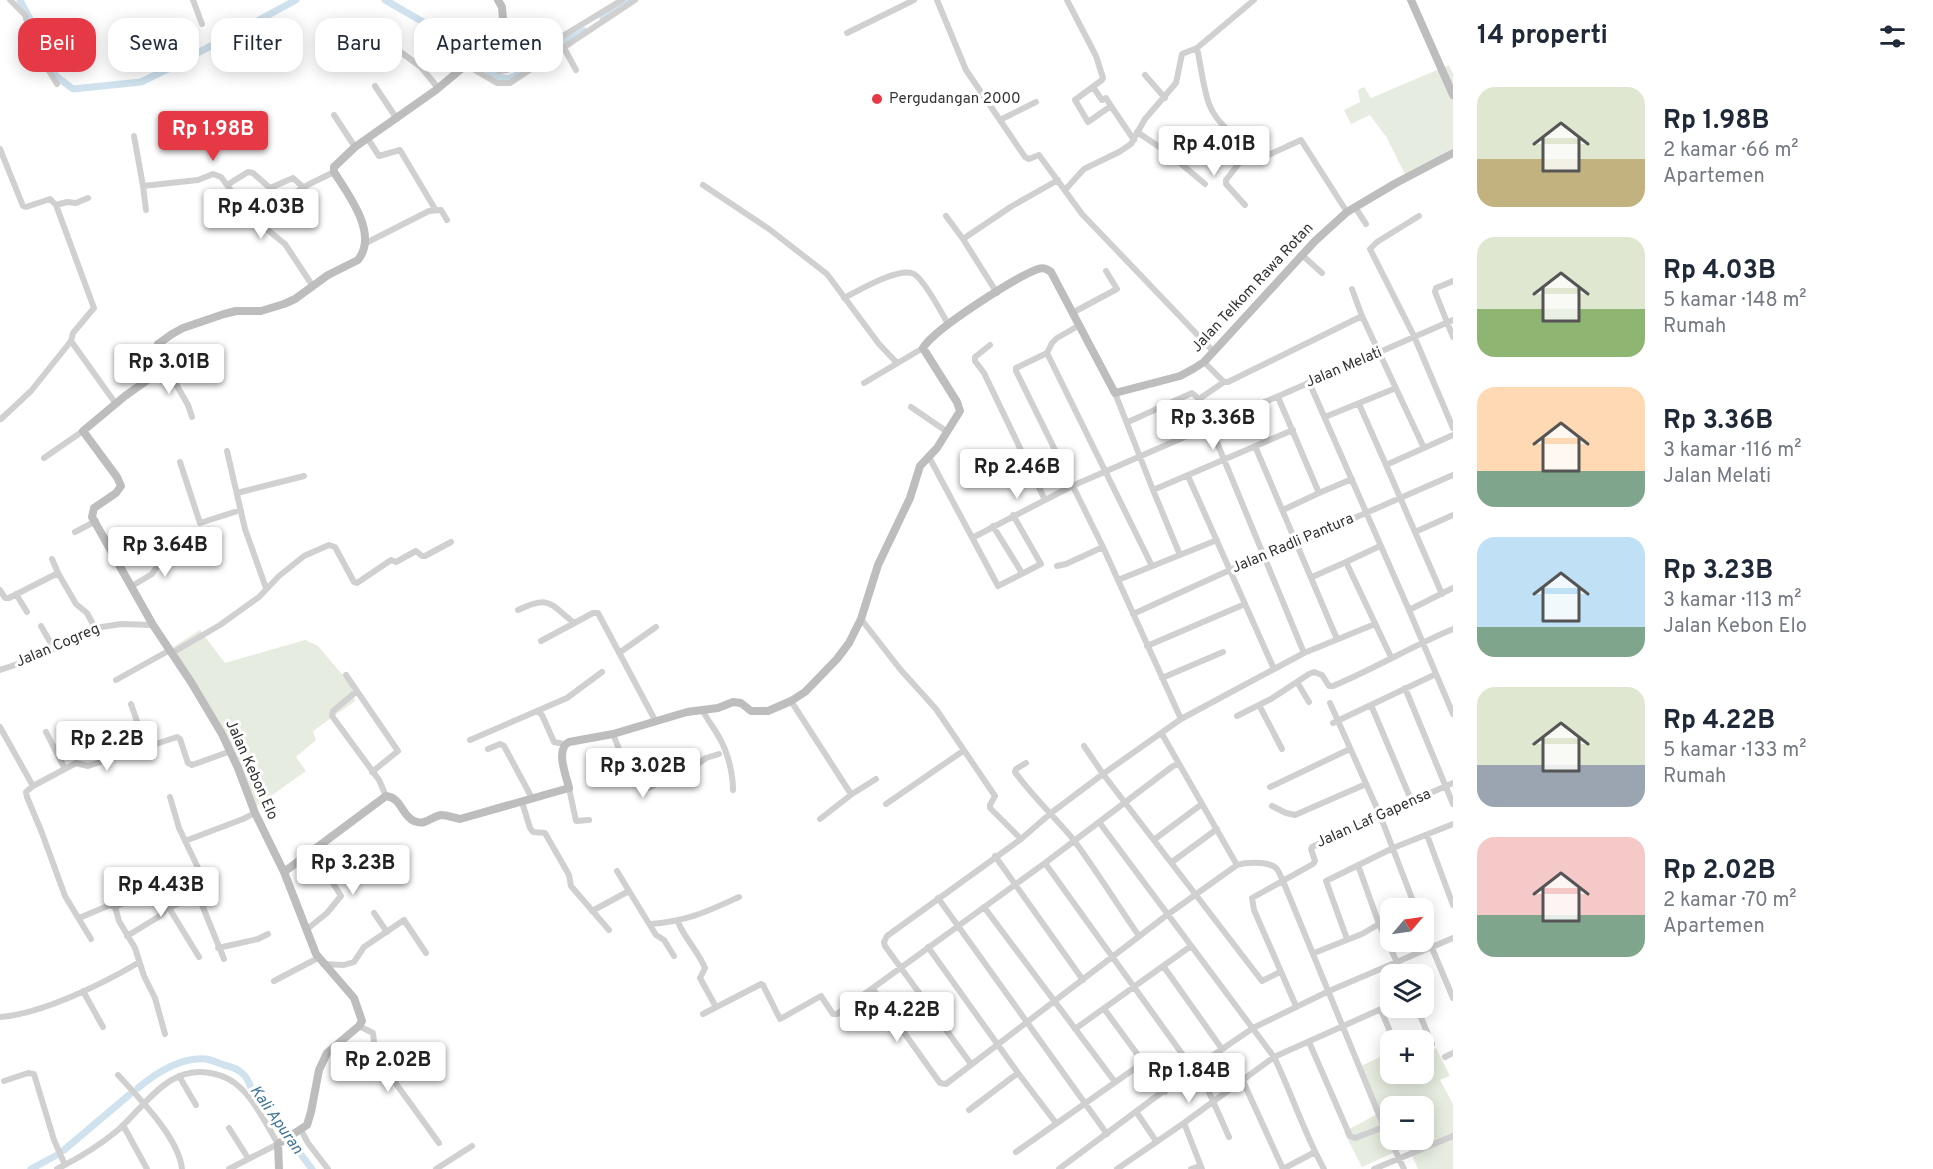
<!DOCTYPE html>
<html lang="id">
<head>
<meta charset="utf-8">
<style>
  body { margin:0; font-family:Overpass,sans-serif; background:#f2f2f3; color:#1f2937; height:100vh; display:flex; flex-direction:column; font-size:22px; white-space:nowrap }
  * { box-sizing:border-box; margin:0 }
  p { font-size:20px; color:#747a83 }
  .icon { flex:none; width:33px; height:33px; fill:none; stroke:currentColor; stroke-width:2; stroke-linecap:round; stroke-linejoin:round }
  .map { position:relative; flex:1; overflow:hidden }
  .details { display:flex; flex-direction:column; background:#fff; width:480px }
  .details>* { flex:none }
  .banner { position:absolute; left:18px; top:18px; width:570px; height:54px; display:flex; gap:12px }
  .needle { width:39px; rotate:61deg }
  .buttons { position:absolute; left:1380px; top:898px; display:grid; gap:12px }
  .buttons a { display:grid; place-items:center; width:54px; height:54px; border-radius:12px; background:#fff; box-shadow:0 3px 15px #0003; font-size:30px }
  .price { position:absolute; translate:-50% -51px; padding:0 14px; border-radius:6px; background:#fff; color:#222; font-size:20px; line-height:39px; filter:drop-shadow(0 2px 3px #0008) }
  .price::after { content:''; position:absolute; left:50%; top:36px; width:18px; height:14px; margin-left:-9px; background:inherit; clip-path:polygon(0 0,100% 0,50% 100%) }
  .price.selected { background:#e63946; color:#fff }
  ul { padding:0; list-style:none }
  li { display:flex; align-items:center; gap:18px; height:150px; padding:0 24px }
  li span { display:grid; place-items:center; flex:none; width:168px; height:120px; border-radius:18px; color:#555 }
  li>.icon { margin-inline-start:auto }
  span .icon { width:72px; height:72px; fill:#fffc; stroke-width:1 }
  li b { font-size:26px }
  h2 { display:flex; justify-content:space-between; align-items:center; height:72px; padding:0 24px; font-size:26px }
  .tag { padding:0 21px; border-radius:18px; background:#fff; box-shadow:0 3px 15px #0003; font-size:21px; line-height:54px }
  .tag.selected { background:#e63946; color:#fff }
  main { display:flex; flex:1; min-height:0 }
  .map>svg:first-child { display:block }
  .green { fill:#e6ecdf; fill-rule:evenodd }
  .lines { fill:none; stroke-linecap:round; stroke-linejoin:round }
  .canal { stroke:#cfe2ee; stroke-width:7 }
  .street { stroke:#d0d0d0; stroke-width:6 }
  .secondary { stroke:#bdbdbd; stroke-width:8 }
  .poi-dot { fill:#e63946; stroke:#fff; stroke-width:2 }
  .labels { text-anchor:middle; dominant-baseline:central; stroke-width:6; stroke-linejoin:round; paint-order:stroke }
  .poi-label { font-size:15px; fill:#333; stroke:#fff; text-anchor:start }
  .street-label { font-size:15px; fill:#333; stroke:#fff }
  .water-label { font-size:16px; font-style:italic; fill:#3f7597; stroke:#fff }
</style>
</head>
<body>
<main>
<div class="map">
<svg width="1453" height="1169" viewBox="0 0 1453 1169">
  <rect width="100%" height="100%" fill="#fff"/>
  <!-- green -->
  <path class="green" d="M1449 65 1453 74V148L1405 174 1387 138 1370 115 1351 124 1344 110 1360 102 1358 90 1364 87 1371 98Z
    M200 630 225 663 305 640 318 646 351 685 355 701 313 731 316 740 296 757 306 771 254 808 245 782 170 649Z
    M1436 1048 1450 1076 1440 1080 1453 1104V1169H1418L1408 1146 1362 1167 1344 1132 1377 1114 1361 1066 1388 1053 1390 1058V1074H1424V1054ZM1390 1107H1424V1140H1390Z"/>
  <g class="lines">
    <!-- canal -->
    <path class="canal" d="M20 0 31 21 42 51 56 76 73 89 141 82 170 68 296 0
      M385 0 451 38 495 76 507 79 515 76 542 55 584 31
      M603 18 628 0
      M138 1088C156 1073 181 1057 206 1059 212 1060 218 1063 224 1065 238 1068 247 1074 251 1088L312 1169
      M64 1150 129 1095
      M31 1169 55 1156"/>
    <!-- street -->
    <path class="street" d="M10 0 25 15 34 46 57 84
      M193 0 202 24
      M937 0 966 70 1025 157 1029 159 1039 155 1082 214 1213 351
      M1067 0 1096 56 1103 78 1102 80 1075 100 1088 122 1111 106
      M847 33 914 0
      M391 45 421 67 438 88
      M564 48 576 70
      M1197 48C1201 66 1203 87 1209 104 1216 124 1245 147 1264 157L1301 140 1347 212
      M489 63 499 71 507 70 622 0
      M466 65 497 83H510L635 0
      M1145 75 1165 98
      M375 86 397 119
      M1093 87 1102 100 1106 98 1111 106 1134 140
      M334 115 355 147
      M1000 120 1036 102
      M1137 132 1167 152 1205 184
      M134 136 143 186
      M368 139 379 156 400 150 435 209
      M0 149 23 206 26 207 50 199 56 205 94 308 73 333 71 341 116 404
      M227 185 248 214 285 244 312 285
      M703 185 769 229 827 274 879 344 897 363
      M1065 190 1084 169 1119 152 1131 144 1145 119 1176 83 1182 54 1197 48 1254 0
      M56 205 67 202 76 203 88 198
      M1245 205 1226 184V180L1250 149
      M1355 207 1366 224
      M146 210 143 186 198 180 213 174 221 177 227 185 248 172 253 173 270 188 293 178 303 187
      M283 210C290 189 315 182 334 172
      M946 216 963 239 997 293
      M1419 216 1377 242 1370 249 1414 336 1453 428
      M963 239 1012 206 1058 180
      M364 244 429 211 441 210 447 220
      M1302 255 1322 273
      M1453 281 1436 288 1435 292 1453 337
      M1352 289 1362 316 1424 448
      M844 298C858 291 900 266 914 274 923 279 942 313 948 324
      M1072 313 1117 289 1106 271
      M1078 326 1057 338 1052 343 1047 353 1016 368V371L1103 547 1181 719
      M990 345 975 357V361L984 373 1045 500
      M1047 353 1152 566
      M156 359H160L165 365 188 405 192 417
      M1204 362 1224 382
      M1309 382 1409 610 1453 714
      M864 383 923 348
      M1115 393 1153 490 1293 430
      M1278 397 1319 493 1352 479
      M1199 399 1224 382H1228L1362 316
      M1359 404 1386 465
      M911 407 946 431
      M1325 417 1396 388
      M1 419 31 391 71 341
      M1128 422 1192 393 1199 399 1304 653
      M1453 435 1386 465 1415 532 1453 515
      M1255 446 1337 639
      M227 451 245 529 266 588
      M929 457 998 586 1041 564 1013 515
      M44 458 83 431
      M180 462 200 523 241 510
      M1188 476 1274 669
      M1153 490 1180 555
      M237 493 304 476
      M1283 510 1319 493
      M993 526 1022 573
      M75 532 96 521
      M1415 532 1442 594
      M974 537 1072 486 1453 320
      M1380 546 1346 562 1391 657
      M52 559 58 573
      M1057 566 1066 564 1103 547
      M1312 577 1346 562
      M1118 580 1217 540
      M132 586 152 574 167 552 183 544
      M0 590 5 598H9L58 573 76 604 87 613 95 628
      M16 594 27 612
      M518 610C550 595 549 603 574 623
      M1409 610 1453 588
      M1133 614 1263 555 1297 543 1453 475
      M861 619 900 669 936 709 995 796 990 805V808L1021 839
      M41 626 54 649
      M541 641 593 613H598L656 722
      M1147 646 1245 604
      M172 653 220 625 259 597 279 576 304 556 329 545 335 547 354 582 357 583 391 560 396 562 416 551 422 556H425L451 542
      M619 653 656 627
      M0 670 36 658 95 628 121 624 153 625
      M346 675 398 751 372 772
      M1162 678 1223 652
      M116 680 170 650
      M1297 682 1309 702
      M1405 688 1453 804
      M357 691 333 711 332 716 379 780 386 796
      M791 701 849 791 852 794 876 779
      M1330 703 1380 815 1416 909
      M131 704 146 747
      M1259 705 1282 749
      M1371 705 1412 802
      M537 711 567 698 602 672
      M703 711C708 721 715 729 720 739 728 753 733 774 733 790
      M1237 716 1271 699 1309 674 1314 672 1322 675 1329 686H1333C1374 669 1412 646 1453 629
      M1333 723 1436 674
      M0 727 33 786 26 792 27 797 42 833 65 896 91 939
      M46 732 65 769
      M613 734 623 759 619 774 621 779 628 782 637 781 648 788 698 764 706 758 719 754
      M1162 734 1237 865
      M470 740 537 711 542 715 554 742 564 744
      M1084 746 1103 774 1262 981 1280 972
      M488 749 500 744 504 746 532 798
      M1026 763 1016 769 1015 772C1032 796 1054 816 1073 839 1096 870 1117 904 1139 936
      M33 786 76 763 88 766 177 737 180 739 188 763 192 765 231 751
      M1270 787 1350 749
      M569 788 576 821 589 820
      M522 802 530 828 533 832 545 833 569 875 571 886 609 930
      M886 804 963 751
      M1272 806 1286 813 1295 815 1366 784
      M820 819 852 794
      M1099 822 1274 1057C1292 1094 1304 1133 1324 1169
      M1427 835 1453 905
      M1155 839 1202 804
      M185 841 243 819 255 813
      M995 856 1083 980
      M1172 862 1217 829
      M1045 863 1208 1090 1229 1137
      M1358 865 1379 924 1403 975
      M617 871 629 891
      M198 895 224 959
      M938 898 1107 1134
      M115 907 151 890H158L199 957
      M984 907 1115 1082
      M592 911 629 891 656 935 664 940 674 956
      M374 913 387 932
      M79 918 110 905 115 907 119 921 135 948 144 976 155 998 165 1034
      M678 922C685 939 698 951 705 968L700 978 716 1007
      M651 924C688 921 706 912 739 897
      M1424 929 1453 998
      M306 930 327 913 341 896 313 851
      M127 936 160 916 166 909 198 895 200 872 179 828 170 797
      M1347 939 1326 881 1393 848 1453 824
      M928 947 1018 1073 1056 1123
      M218 948 258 939 268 934
      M1314 953 1362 934 1379 924
      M323 964 344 965 354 962 364 947 404 920 426 953
      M1164 967 1222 1049
      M274 981 318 958
      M873 989 940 1083 946 1084 1167 915 1237 865C1246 862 1268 861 1276 868 1279 871 1281 877 1283 881L1384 1127 1404 1169
      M83 991 103 1027
      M1296 1006 1254 910 1252 898 1313 864 1315 861 1311 849 1312 847 1380 815 1453 783
      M1417 1008 1432 1044
      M1105 1010 1165 1092
      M1381 1010 1394 1041
      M703 1014 761 984 763 985 780 1019 821 996 833 1014H837L1045 863 1173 766 1179 764
      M0 1017C42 1014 102 984 138 963
      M359 1026 373 1033 375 1051 381 1063 439 1143
      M1075 1029 1191 946
      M1309 1042 1350 1136 1355 1138 1384 1127
      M1445 1057 1453 1053
      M971 1064 885 946 884 942 887 936 1021 839 1051 813 1103 774 1181 719 1304 653 1375 624
      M118 1075C139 1098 179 1138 182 1169
      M179 1076 196 1105
      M1242 1079 1283 1169
      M4 1081 28 1073 34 1074 54 1140 65 1165
      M969 1110 1018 1073
      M1137 1113 1156 1141
      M1184 1123 1202 1169
      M123 1125 147 1169
      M229 1128 248 1158
      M301 1130 308 1143 328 1169
      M1016 1152 1144 1062
      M57 1169C79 1158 99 1146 118 1130 147 1104 170 1062 215 1074 223 1076 230 1079 236 1084 254 1098 266 1124 278 1144L229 1169
      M436 1169 472 1146
      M1059 1169 1193 1069 1253 1028 1329 991 1453 938
      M1117 1169 1184 1123 1274 1057 1390 1005
      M1191 1169 1200 1166
      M1283 1169 1315 1152
      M1374 1169 1453 1136"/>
    <!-- secondary -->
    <path class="secondary" d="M1411 0 1453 95
      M284 872 386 796C402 798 401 815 414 821 426 826 430 817 441 815 447 815 454 818 460 819L569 788C566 775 555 749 569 742L613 734 687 712 718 708 733 702 741 703 751 711H768L791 701 805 692 837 659 849 643 861 619 878 565 910 498 920 466 937 448 960 411 957 402 923 348C934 329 1016 277 1038 269 1044 267 1047 269 1051 272L1115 393 1180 376 1193 369 1204 362 1315 241 1347 212 1396 183 1453 153
      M279 1169 278 1144 307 1125 311 1112 319 1070 327 1053 359 1026 362 1021 354 998 316 954 284 872 255 813 238 768 222 734 191 682 153 625 92 517 94 508 116 493 121 486 117 477 83 431 125 396 156 374 157 371 156 354 158 344 172 334 183 328 224 314 236 311H261L284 304 295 299 328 275 358 260C379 234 348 194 334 172V167L355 147 436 90 466 65 478 53 503 19 502 7 498 0"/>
  </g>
  <!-- markers -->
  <circle class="poi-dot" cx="877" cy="99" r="6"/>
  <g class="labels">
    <!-- poi labels -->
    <g class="poi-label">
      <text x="889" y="99">Pergudangan 2000</text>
    </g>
    <!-- street labels -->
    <g class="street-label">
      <text transform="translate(1253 288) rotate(-47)">Jalan Telkom Rawa Rotan</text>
      <text transform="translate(1344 368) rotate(-23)">Jalan Melati</text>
      <text transform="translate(1293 544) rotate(-23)">Jalan Radli Pantura</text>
      <text transform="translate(58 646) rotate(-23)">Jalan Cogreg</text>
      <text transform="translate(251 770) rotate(66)">Jalan Kebon Elo</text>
      <text transform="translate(1374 819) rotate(-24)">Jalan Laf Gapensa</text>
    </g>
    <!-- water labels -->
    <g class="water-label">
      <text transform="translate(276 1120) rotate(55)">Kali Apuran</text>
    </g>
  </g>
</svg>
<div class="buttons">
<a><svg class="needle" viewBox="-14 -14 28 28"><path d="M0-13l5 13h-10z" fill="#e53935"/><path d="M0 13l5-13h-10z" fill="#747a83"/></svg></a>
<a><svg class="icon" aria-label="layers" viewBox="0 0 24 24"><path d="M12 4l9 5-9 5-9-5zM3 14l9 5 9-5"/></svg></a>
<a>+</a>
<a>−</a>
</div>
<b class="price selected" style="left:213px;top:162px">Rp 1.98B</b>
<b class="price" style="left:1214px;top:177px">Rp 4.01B</b>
<b class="price" style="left:261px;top:240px">Rp 4.03B</b>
<b class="price" style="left:169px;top:395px">Rp 3.01B</b>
<b class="price" style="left:1213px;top:451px">Rp 3.36B</b>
<b class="price" style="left:1017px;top:500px">Rp 2.46B</b>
<b class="price" style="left:165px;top:578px">Rp 3.64B</b>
<b class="price" style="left:107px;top:772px">Rp 2.2B</b>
<b class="price" style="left:643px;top:799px">Rp 3.02B</b>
<b class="price" style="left:353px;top:896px">Rp 3.23B</b>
<b class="price" style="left:161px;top:918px">Rp 4.43B</b>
<b class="price" style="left:897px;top:1043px">Rp 4.22B</b>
<b class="price" style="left:388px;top:1093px">Rp 2.02B</b>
<b class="price" style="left:1189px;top:1104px">Rp 1.84B</b>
<div class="banner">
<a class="tag selected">Beli</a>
<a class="tag">Sewa</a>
<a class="tag">Filter</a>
<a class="tag">Baru</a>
<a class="tag">Apartemen</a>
</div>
</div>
<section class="details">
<h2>14 properti<svg class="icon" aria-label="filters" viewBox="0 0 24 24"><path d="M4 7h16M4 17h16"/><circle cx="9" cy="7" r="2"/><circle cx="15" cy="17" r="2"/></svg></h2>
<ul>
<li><span style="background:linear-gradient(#dfe7d0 60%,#c2b280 0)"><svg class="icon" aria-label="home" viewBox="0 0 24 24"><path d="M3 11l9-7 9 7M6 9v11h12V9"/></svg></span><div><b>Rp 1.98B</b><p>2 kamar · 66 m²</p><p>Apartemen</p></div></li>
<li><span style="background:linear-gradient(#dfe7d0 60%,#8fb573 0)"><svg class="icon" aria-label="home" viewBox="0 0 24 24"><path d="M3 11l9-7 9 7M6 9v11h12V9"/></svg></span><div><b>Rp 4.03B</b><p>5 kamar · 148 m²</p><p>Rumah</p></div></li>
<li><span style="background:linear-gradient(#ffd9b3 70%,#7fa58c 0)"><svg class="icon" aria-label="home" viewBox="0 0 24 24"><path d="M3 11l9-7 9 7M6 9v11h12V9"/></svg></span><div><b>Rp 3.36B</b><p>3 kamar · 116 m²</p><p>Jalan Melati</p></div></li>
<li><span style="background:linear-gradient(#bfe0f5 75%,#7fa58c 0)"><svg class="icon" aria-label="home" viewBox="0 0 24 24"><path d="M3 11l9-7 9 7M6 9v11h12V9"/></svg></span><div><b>Rp 3.23B</b><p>3 kamar · 113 m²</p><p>Jalan Kebon Elo</p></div></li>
<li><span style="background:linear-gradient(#dfe7d0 65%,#9aa5b1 0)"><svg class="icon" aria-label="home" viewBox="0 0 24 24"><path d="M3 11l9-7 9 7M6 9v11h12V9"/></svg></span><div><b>Rp 4.22B</b><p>5 kamar · 133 m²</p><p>Rumah</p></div></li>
<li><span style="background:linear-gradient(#f6c9c9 65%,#7fa58c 0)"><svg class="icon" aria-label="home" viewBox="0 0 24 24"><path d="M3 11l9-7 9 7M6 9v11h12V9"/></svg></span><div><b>Rp 2.02B</b><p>2 kamar · 70 m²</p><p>Apartemen</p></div></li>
</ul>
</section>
</main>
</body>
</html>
